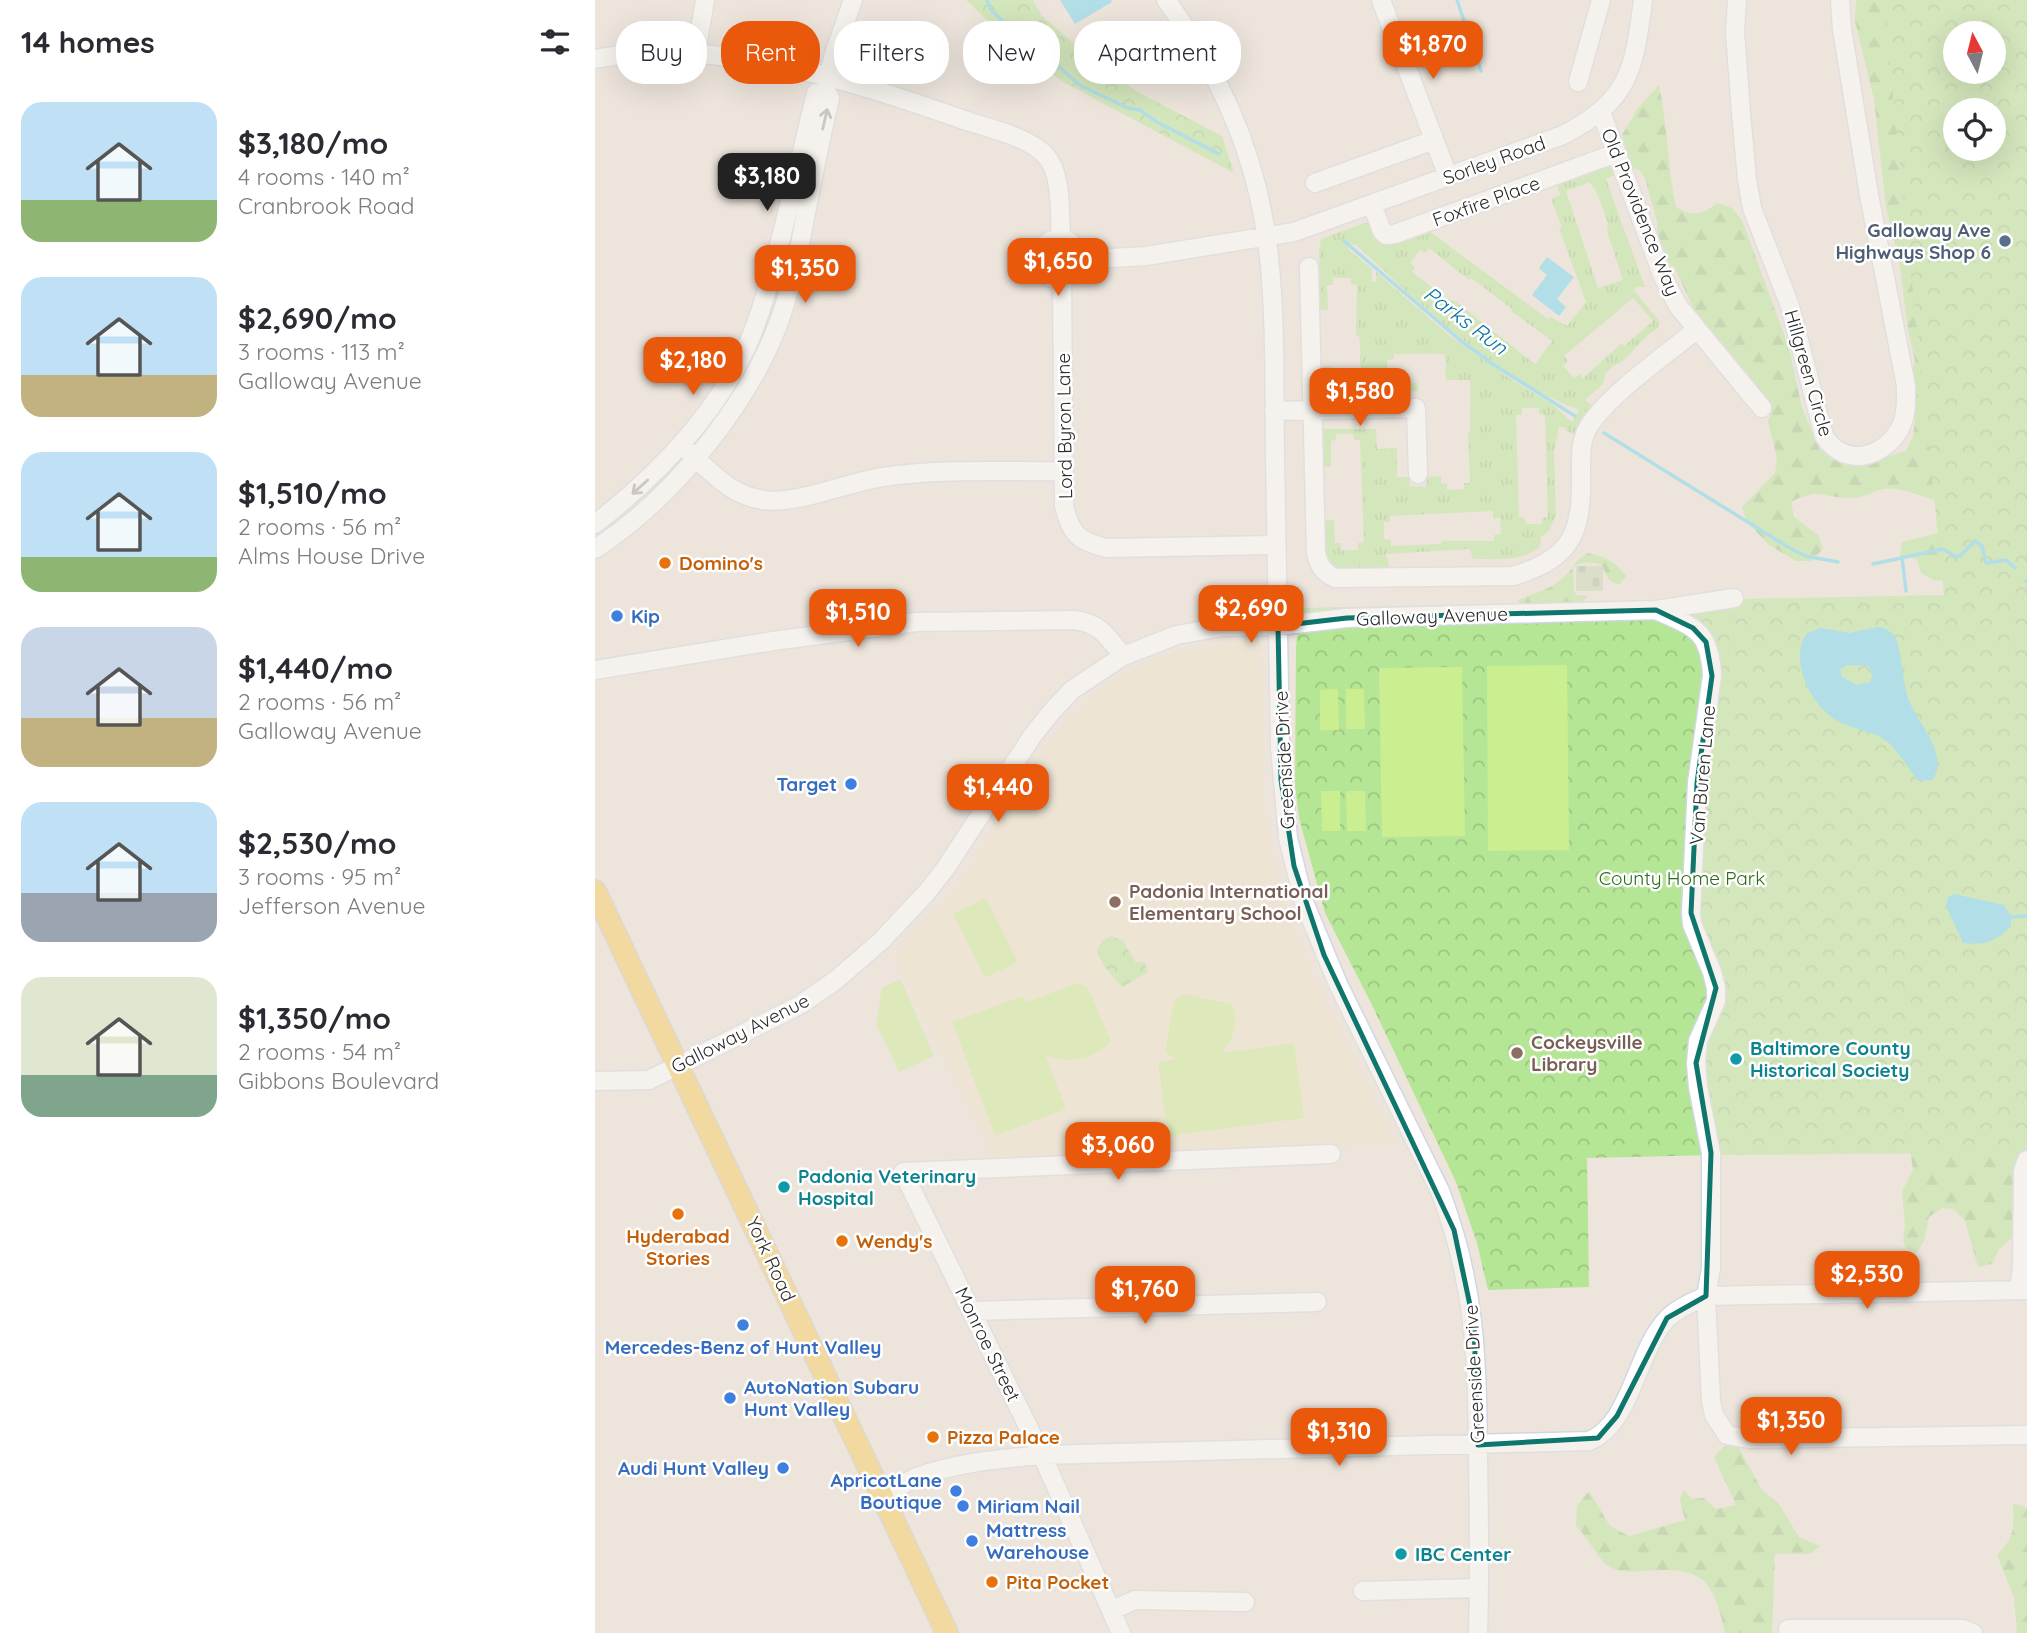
<!DOCTYPE html>
<html lang="en">
<head>
<meta charset="utf-8">
<style>
  body { margin:0; font-family:Quicksand,sans-serif; background:#f7f7f7; color:#2b2b33; height:100vh; display:flex; flex-direction:column; font-size:26px; white-space:nowrap }
  * { box-sizing:border-box; margin:0 }
  p { font-size:23px; color:#7c7c81 }
  .icon { flex:none; width:38px; height:38px; fill:none; stroke:currentColor; stroke-width:2; stroke-linecap:round; stroke-linejoin:round }
  .map { position:relative; flex:1; overflow:hidden }
  .panel { display:flex; flex-direction:column; background:#fff; width:595px }
  .panel>* { flex:none }
  .guide { position:absolute; left:21px; top:21px; width:665px; height:63px; display:flex; gap:14px }
  .needle { width:46px; rotate:353deg }
  .tools { position:absolute; left:1348px; top:21px; display:grid; gap:14px }
  .tools a { display:grid; place-items:center; width:63px; height:63px; border-radius:50%; background:#fff; box-shadow:0 7px 28px #0002; font-size:35px }
  .price { position:absolute; translate:-50% -60px; padding:0 16px; border-radius:14px; background:#ea580c; color:#fff; font-size:23px; line-height:46px; filter:drop-shadow(0 2px 4px #0008) }
  .price::after { content:''; position:absolute; left:50%; top:42px; width:21px; height:16px; margin-left:-10px; background:inherit; clip-path:polygon(0 0,100% 0,50% 100%) }
  .price.active { background:#222; color:#fff }
  ul { padding:0; list-style:none }
  li { display:flex; align-items:center; gap:21px; height:175px; padding:0 21px }
  li span { display:grid; place-items:center; flex:none; width:196px; height:140px; border-radius:21px; color:#555 }
  li>.icon { margin-inline-start:auto }
  span .icon { width:84px; height:84px; fill:#fffc; stroke-width:1 }
  li b { font-size:30px }
  h2 { display:flex; justify-content:space-between; align-items:center; height:84px; padding:0 21px; font-size:30px }
  .chip { padding:0 24px; border-radius:28px; background:#fff; box-shadow:0 7px 28px #0002; font-size:24px; line-height:63px }
  .chip.active { background:#ea580c; color:#fff }
  main { display:flex; flex:1; min-height:0 }
  .map>svg:first-child { display:block }
  .education { fill:#f0e2cb }
  .grass { fill:url(#grass-tufts); fill-rule:evenodd }
  .forest { fill:url(#forest-firs); fill-rule:evenodd }
  .cemetery { fill:url(#cemetery-stones) }
  .park { fill:url(#park-crowns); fill-rule:evenodd }
  .pitch { fill:#cbee91 }
  .water { fill:#6ad6f4; fill-rule:evenodd }
  .lines { fill:none; stroke-linecap:round; stroke-linejoin:round }
  .stream { stroke:#6ad6f4; stroke-width:3.5 }
  .minor-casing { stroke:#d1d6e4; stroke-width:21 }
  .major-casing { stroke:#c8c8c8; stroke-width:24 }
  .minor { stroke:#fff; stroke-width:18 }
  .major { stroke:#f7ca57; stroke-width:21 }
  .oneway { stroke:#a0a0a0 }
  .marked { fill:none; stroke:#0f766e; stroke-width:5; stroke-linejoin:round }
  .service-dot { fill:#5c6f8a; stroke:#fff; stroke-width:2.5 }
  .food-dot { fill:#e8710a; stroke:#fff; stroke-width:2.5 }
  .shop-dot { fill:#3f7fe0; stroke:#fff; stroke-width:2.5 }
  .education-dot { fill:#8d6e63; stroke:#fff; stroke-width:2.5 }
  .culture-dot { fill:#0f9aa8; stroke:#fff; stroke-width:2.5 }
  .labels { text-anchor:middle; dominant-baseline:central; stroke-width:5; stroke-linejoin:round; paint-order:stroke }
  .street-label { font-size:19px; fill:#2b2b2b; stroke:#fff }
  .service-label { font-size:19px; font-weight:bold; fill:#4e5e75; stroke:#fff; text-anchor:end }
  .food-label { font-size:19px; font-weight:bold; fill:#c56008; stroke:#fff; text-anchor:start }
  .shop-label { font-size:19px; font-weight:bold; fill:#366cbe; stroke:#fff; text-anchor:start }
  .park-label { font-size:19px; fill:#2c6b17; stroke:#fff }
  .education-label { font-size:19px; font-weight:bold; fill:#785e54; stroke:#fff; text-anchor:start }
  .culture-label { font-size:19px; font-weight:bold; fill:#0d838f; stroke:#fff; text-anchor:start }
  .water-label { font-size:21px; font-style:italic; fill:#0774a2; stroke:#fff }
</style>
</head>
<body>
<main>
<section class="panel">
<h2>14 homes<svg class="icon" aria-label="filters" viewBox="0 0 24 24"><path d="M4 7h16M4 17h16"/><circle cx="9" cy="7" r="2"/><circle cx="15" cy="17" r="2"/></svg></h2>
<ul>
<li><span style="background:linear-gradient(#bfe0f5 70%,#8fb573 0)"><svg class="icon" aria-label="home" viewBox="0 0 24 24"><path d="M3 11l9-7 9 7M6 9v11h12V9"/></svg></span><div><b>$3,180/mo</b><p>4 rooms · 140 m²</p><p>Cranbrook Road</p></div></li>
<li><span style="background:linear-gradient(#bfe0f5 70%,#c2b280 0)"><svg class="icon" aria-label="home" viewBox="0 0 24 24"><path d="M3 11l9-7 9 7M6 9v11h12V9"/></svg></span><div><b>$2,690/mo</b><p>3 rooms · 113 m²</p><p>Galloway Avenue</p></div></li>
<li><span style="background:linear-gradient(#bfe0f5 75%,#8fb573 0)"><svg class="icon" aria-label="home" viewBox="0 0 24 24"><path d="M3 11l9-7 9 7M6 9v11h12V9"/></svg></span><div><b>$1,510/mo</b><p>2 rooms · 56 m²</p><p>Alms House Drive</p></div></li>
<li><span style="background:linear-gradient(#c9d6e8 65%,#c2b280 0)"><svg class="icon" aria-label="home" viewBox="0 0 24 24"><path d="M3 11l9-7 9 7M6 9v11h12V9"/></svg></span><div><b>$1,440/mo</b><p>2 rooms · 56 m²</p><p>Galloway Avenue</p></div></li>
<li><span style="background:linear-gradient(#bfe0f5 65%,#9aa5b1 0)"><svg class="icon" aria-label="home" viewBox="0 0 24 24"><path d="M3 11l9-7 9 7M6 9v11h12V9"/></svg></span><div><b>$2,530/mo</b><p>3 rooms · 95 m²</p><p>Jefferson Avenue</p></div></li>
<li><span style="background:linear-gradient(#dfe7d0 70%,#7fa58c 0)"><svg class="icon" aria-label="home" viewBox="0 0 24 24"><path d="M3 11l9-7 9 7M6 9v11h12V9"/></svg></span><div><b>$1,350/mo</b><p>2 rooms · 54 m²</p><p>Gibbons Boulevard</p></div></li>
</ul>
</section>
<div class="map">
<svg width="1432" height="1633" viewBox="0 0 1432 1633">
  <defs>
    <pattern id="grass-tufts" width="24" height="20" patternUnits="userSpaceOnUse" patternTransform="scale(1.75)"><rect width="24" height="20" fill="#b5e696"/><path d="M3 7l-1-3M5 7V3M7 7l1-3M15 17l-1-3M17 17v-4M19 17l1-3" fill="none" stroke="#9cc581"/></pattern>
    <pattern id="forest-firs" width="22" height="20" patternUnits="userSpaceOnUse" patternTransform="scale(1.75)"><rect width="22" height="20" fill="#b5e696"/><path d="M5 1l3.5 6h-7zM16 11l3.5 6h-7z" fill="#9cc581"/></pattern>
    <pattern id="cemetery-stones" width="16" height="16" patternUnits="userSpaceOnUse" patternTransform="scale(1.75)"><rect width="16" height="16" fill="#c6d8b2"/><path d="M2 7V4a2 2 0 0 1 4 0v3zM10 15v-3a2 2 0 0 1 4 0v3z" fill="#aaba99"/></pattern>
    <pattern id="park-crowns" width="20" height="18" patternUnits="userSpaceOnUse" patternTransform="scale(1.75)"><rect width="20" height="18" fill="#b5e696"/><path d="M2 6a3 3 0 1 1 6 0M12 15a3 3 0 1 1 6 0" fill="none" stroke="#9cc581"/></pattern>
  </defs>
  <rect width="100%" height="100%" fill="#ede5dc"/>
  <!-- education -->
  <path class="education" d="M662 640 666 646 670 806 681 869 699 931 724 987 801 1144 400 1162 298 957 348 904 368 878 453 743 470 722 490 703 512 685 534 671 576 653 625 643Z"/>
  <!-- grass -->
  <path class="grass" d="M1011 165 1019 168 1022 174 1011 179 1050 287H1042L1039 290 1064 321 1063 328 1052 336 1028 361 1018 366 1010 374 1008 384 990 400 1000 407 982 436 972 431 970 427H964L959 452 961 516 954 531 946 537 945 547C927 562 900 559 878 559L875 549 792 554 790 555 793 559 795 570H747C726 563 729 539 729 520H739L740 543H746V550H763V543L769 542 765 440H759V434H741V440L736 441V467H728L727 429H781L782 449 802 448V477H814L815 486 831 487 832 477 846 476V483L852 484V490L869 489V483H875L873 432 875 431C875 415 876 397 875 380H851L850 354H799V359L792 360 793 377H799L800 384 822 383 823 391 776 392V403L769 404 771 400 766 396 763 401H727L726 367 737 366V388H743V395H760V388L766 387 765 343 764 336H761L762 285 756 284V278H738V285H732L733 310H725L724 251 726 239 775 221C788 257 806 242 834 231L953 319 956 317 972 326 991 302 964 228 967 227 956 199 965 195 962 183ZM995 182 998 188H1000L1013 223 1012 231 1028 280 1003 288 971 191ZM753 244 761 245C828 306 898 377 984 410L977 422 957 404 916 379 855 336 781 272V282H777V269L754 250ZM834 248 874 280 876 278 917 309 916 311 957 341 940 364 860 301 852 299 817 272 820 267 815 263 825 250 830 253ZM1038 298 1058 321 1029 346 1027 343 988 378 985 374 979 378 968 366 973 361 969 356ZM927 408H944V414L950 415 953 517 947 518V524H931L930 518 924 517 921 415H927ZM898 511V518H905L906 534 899 535V541H847V543L841 544 796 546V540L789 539V522H795V516Z"/>
  <!-- forest -->
  <path class="forest" d="M1261 0H1432L1355 579 1340 581 1326 573 1321 558H1305L1307 542 1351 531 1347 502C1328 498 1308 486 1288 489 1277 491 1267 499 1256 498 1228 498 1225 487 1196 502L1199 517 1223 535 1228 549 1216 561H1201L1174 545 1152 522 1147 507 1180 473 1182 458 1173 421 1177 411 1174 401 1100 312 1079 266 1072 265 1063 244 1062 222 1050 178 1044 170 1037 168 1027 135 1043 108 1064 85C1073 126 1072 167 1081 207 1098 217 1107 215 1122 203L1137 208 1147 220 1194 348 1207 408 1225 450 1252 466 1267 465 1311 451 1318 436 1320 421 1316 376 1320 361 1313 330 1305 267 1291 207 1279 99 1260 21ZM1360 33H1398V72H1360ZM1360 110H1398V149H1360Z
    M993 553C1009 556 1022 563 1031 576L1024 585 1014 580 1006 564C996 562 987 561 978 567L979 590 981 595 993 596 989 601 966 605H925L923 600C938 594 957 589 969 577 980 567 979 560 993 553Z
    M1311 1123 1432 1148C1415 1163 1419 1214 1419 1236L1404 1249 1397 1264 1383 1267 1370 1221 1359 1209 1347 1208 1334 1217 1329 1241 1322 1253 1312 1249 1308 1241 1310 1226 1307 1191 1318 1170Z
    M1142 1444 1167 1490 1184 1504 1204 1537 1225 1546 1215 1554H1180L1177 1633H1130C1118 1578 1108 1566 1049 1571 1037 1572 1022 1573 1012 1565 1002 1557 992 1536 981 1526L982 1506 994 1491 1015 1526 1034 1536 1090 1520 1085 1500 1089 1490 1097 1499 1109 1498 1121 1509 1141 1505 1119 1457 1128 1447Z
    M1418 1503 1432 1508V1633H1422L1419 1597 1402 1555C1420 1537 1419 1528 1418 1503Z"/>
  <!-- cemetery -->
  <path class="cemetery" d="M981 566H1008V591H981Z"/>
  <!-- park -->
  <path class="park" d="M371 0H438L447 16 504 65 501 59 524 45 528 49 554 36 574 73 563 79 550 72 540 75 529 64 524 65 515 72 541 91 627 136 639 173 470 83 423 50Z
    M1288 0H1432V1153L1122 1155 992 1158 994 1287 893 1290 882 1243 861 1182 777 1005 730 913 704 818 700 786 701 648 704 608 1349 595ZM1360 33H1398V72H1360ZM1360 110H1398V149H1360Z
    M517 936 528 941 541 963 546 962 550 963 553 972 527 987 508 965 502 950 507 941Z"/>
  <!-- pitch -->
  <path class="pitch" d="M972 665 974 850 893 851 892 666Z
    M867 667 870 836 787 837 784 668Z
    M743 689 744 730H725V690Z
    M751 689H769L770 729H751Z
    M726 791H745V831H727Z
    M751 791H770L771 831H752Z
    M391 898 423 962 390 978 358 914Z
    M306 979 339 1056 304 1072 281 1024 287 988Z
    M483 983 493 988 516 1041C499 1061 476 1063 451 1056L471 1109 400 1136 357 1022 428 996 431 1002Z
    M589 994 637 1004C644 1025 639 1036 627 1053L699 1043 709 1118 573 1136 563 1062 581 1059 570 1052 579 1001Z"/>
  <!-- water -->
  <path class="water" d="M465 0H516L517 2 480 24Z
    M952 257 979 277 962 299 971 307 964 316 937 295 952 275 944 268Z
    M1283 627 1290 628 1300 636C1307 655 1307 675 1312 695 1318 718 1357 755 1337 780L1323 781C1313 768 1305 753 1293 742 1278 730 1259 730 1243 721 1216 707 1193 660 1212 633L1226 628 1254 633ZM1252 665 1274 666 1277 677 1275 682 1262 685 1247 677 1245 670Z
    M1359 894 1409 905 1416 917V926C1402 941 1388 946 1368 943L1351 906 1353 897Z"/>
  <g class="lines">
    <!-- stream -->
    <path class="stream" d="M392 0 396 10 419 32 432 48 457 61 486 86 533 108 545 110 562 122 624 154
      M862 0 886 71
      M749 241 866 341 899 365 980 416
      M1009 433 1193 547 1210 556 1243 562
      M1307 557 1311 591
      M1278 564 1348 549 1360 556H1365L1380 541 1387 546 1391 563 1411 560 1420 568
      M1430 581H1432
      M1416 917 1432 916"/>
    <defs>
      <path id="minor" d="M571 0C625 73 662 157 673 248 681 316 679 386 680 455 682 552 683 650 685 747L693 838 709 902 743 984 845 1191C881 1285 882 1359 883 1458 884 1516 885 1575 883 1633
        M786 0 853 176
        M1142 0 1140 32 1146 113 1152 179 1157 208 1195 306 1229 436C1250 469 1292 458 1307 424 1312 412 1311 399 1311 386L1274 195 1247 29 1245 0
        M101 53 110 0
        M0 59C121 36 255 80 369 120 392 128 435 137 451 156 468 175 464 214 466 238
        M983 82 1006 0
        M1006 112 1068 277 1083 306 1167 408
        M720 183 839 140
        M777 205 787 231 791 235 800 234 1021 153
        M444 259a20 20 0 1 1 40 0a20 20 0 1 1-40 0Z
        M485 260 551 256 699 232 968 135C1035 100 1039 70 1048 0
        M714 267 721 553C724 566 728 572 740 578L918 576C979 558 987 531 986 473 986 457 985 440 994 426 1015 393 1070 356 1101 330
        M467 279 469 506C476 534 483 541 511 548L681 545
        M679 411 821 408 823 474
        M94 452C116 472 137 496 168 500 201 505 253 482 288 477 347 468 410 472 469 471
        M0 524C60 477 118 419 151 348 169 308 179 265 190 222 200 179 211 136 221 93L230 89
        M0 549C77 499 156 403 186 316 199 279 206 240 213 202 220 167 227 132 235 98L230 89 239 54 258 0
        M1061 610C1099 627 1115 630 1117 676L1102 783 1096 913 1097 924 1117 972 1121 988V1001L1103 1041 1101 1063 1103 1087 1116 1153V1268L1111 1296 1116 1401 1119 1415 1132 1435 1154 1439 1432 1435
        M0 670 178 641 321 622 480 620C506 624 512 636 528 656
        M0 1081 54 1080 205 1005 241 980 286 941 332 892 350 869 438 735 458 710 477 690 528 656 582 635 627 627 683 626 752 618 1061 610 1139 598
        M1424 1290 1427 1268 1428 1171 1432 1160
        M376 1311 722 1302
        M288 1496C300 1490 311 1482 322 1477 362 1462 406 1459 447 1455L994 1441C1037 1424 1041 1350 1073 1318 1083 1308 1098 1302 1111 1296L1432 1290
        M768 1591 884 1588
        M517 1610 540 1600 650 1602
        M1193 1629H1368L1378 1633
        M526 1633 447 1455 308 1172 736 1154"/>
      <path id="major" d="M0 891 352 1633"/>
    </defs>
    <!-- minor casing -->
    <use href="#minor" class="minor-casing"/>
    <!-- major casing -->
    <use href="#major" class="major-casing"/>
    <!-- minor -->
    <use href="#minor" class="minor"/>
    <!-- major -->
    <use href="#major" class="major"/>
  </g>
  <!-- one-way arrows -->
  <defs><path id="oneway-shaft" d="M-6 0H5M1.5-3L5.5 0L1.5 3" fill="none" stroke-width="1.6" stroke-linecap="round" stroke-linejoin="round" transform="scale(1.75)"/></defs>
  <g class="oneway">
    <use href="#oneway-shaft" transform="translate(230 119) rotate(-77)"/>
    <use href="#oneway-shaft" transform="translate(45 487) rotate(138)"/>
  </g>
  <!-- marked area -->
  <path d="M0 0H1432V1633H0ZM1061 610 1098 628 1111 642 1117 676 1102 783 1096 913 1121 988 1101 1063 1116 1153 1111 1296 1072 1318 1022 1416 1003 1438 883 1445 879 1324 859 1230 729 955 699 866 686 780 683 626 752 618Z" fill="#ede5dc" fill-opacity=".55" fill-rule="evenodd"/>
  <path class="marked" d="M1061 610 1098 628 1111 642 1117 676 1102 783 1096 913 1121 988 1101 1063 1116 1153 1111 1296 1072 1318 1022 1416 1003 1438 883 1445 879 1324 859 1230 729 955 699 866 686 780 683 626 752 618Z"/>
  <!-- markers -->
  <circle class="service-dot" cx="1410" cy="241" r="7"/>
  <g class="food-dot">
    <circle cx="70" cy="563" r="7"/>
    <circle cx="83" cy="1214" r="7"/>
    <circle cx="247" cy="1241" r="7"/>
    <circle cx="338" cy="1437" r="7"/>
    <circle cx="397" cy="1582" r="7"/>
  </g>
  <g class="shop-dot">
    <circle cx="22" cy="616" r="7"/>
    <circle cx="256" cy="784" r="7"/>
    <circle cx="148" cy="1325" r="7"/>
    <circle cx="135" cy="1398" r="7"/>
    <circle cx="188" cy="1468" r="7"/>
    <circle cx="361" cy="1491" r="7"/>
    <circle cx="368" cy="1506" r="7"/>
    <circle cx="377" cy="1541" r="7"/>
  </g>
  <g class="education-dot">
    <circle cx="520" cy="902" r="7"/>
    <circle cx="922" cy="1053" r="7"/>
  </g>
  <g class="culture-dot">
    <circle cx="1141" cy="1059" r="7"/>
    <circle cx="189" cy="1187" r="7"/>
    <circle cx="806" cy="1554" r="7"/>
  </g>
  <g class="labels">
    <!-- street labels -->
    <g class="street-label">
      <text transform="translate(899 160) rotate(-20)">Sorley Road</text>
      <text transform="translate(891 201) rotate(-20)">Foxfire Place</text>
      <text transform="translate(1046 212) rotate(68)">Old Providence Way</text>
      <text transform="translate(1214 373) rotate(74)">Hillgreen Circle</text>
      <text transform="translate(469 426) rotate(-91)">Lord Byron Lane</text>
      <text transform="translate(837 616) rotate(-2)">Galloway Avenue</text>
      <text transform="translate(689 760) rotate(-93)">Greenside Drive</text>
      <text transform="translate(1107 775) rotate(-85)">Van Buren Lane</text>
      <text transform="translate(145 1033) rotate(-27)">Galloway Avenue</text>
      <text transform="translate(176 1259) rotate(65)">York Road</text>
      <text transform="translate(393 1344) rotate(64)">Monroe Street</text>
      <text transform="translate(879 1374) rotate(-93)">Greenside Drive</text>
    </g>
    <!-- service labels -->
    <g class="service-label">
      <text x="1396" y="230">Galloway Ave<tspan x="1396" dy="22">Highways Shop 6</tspan></text>
    </g>
    <!-- food labels -->
    <g class="food-label">
      <text x="84" y="563">Domino's</text>
      <text x="83" y="1236" text-anchor="middle">Hyderabad<tspan x="83" dy="22">Stories</tspan></text>
      <text x="261" y="1241">Wendy's</text>
      <text x="352" y="1437">Pizza Palace</text>
      <text x="411" y="1582">Pita Pocket</text>
    </g>
    <!-- shop labels -->
    <g class="shop-label">
      <text x="36" y="616">Kip</text>
      <text x="242" y="784" text-anchor="end">Target</text>
      <text x="148" y="1347" text-anchor="middle">Mercedes-Benz of Hunt Valley</text>
      <text x="149" y="1387">AutoNation Subaru<tspan x="149" dy="22">Hunt Valley</tspan></text>
      <text x="174" y="1468" text-anchor="end">Audi Hunt Valley</text>
      <text x="347" y="1480" text-anchor="end">ApricotLane<tspan x="347" dy="22">Boutique</tspan></text>
      <text x="382" y="1506">Miriam Nail</text>
      <text x="391" y="1530">Mattress<tspan x="391" dy="22">Warehouse</tspan></text>
    </g>
    <!-- park labels -->
    <g class="park-label">
      <text x="1087" y="878">County Home Park</text>
    </g>
    <!-- education labels -->
    <g class="education-label">
      <text x="534" y="891">Padonia International<tspan x="534" dy="22">Elementary School</tspan></text>
      <text x="936" y="1042">Cockeysville<tspan x="936" dy="22">Library</tspan></text>
    </g>
    <!-- culture labels -->
    <g class="culture-label">
      <text x="1155" y="1048">Baltimore County<tspan x="1155" dy="22">Historical Society</tspan></text>
      <text x="203" y="1176">Padonia Veterinary<tspan x="203" dy="22">Hospital</tspan></text>
      <text x="820" y="1554">IBC Center</text>
    </g>
    <!-- water labels -->
    <g class="water-label">
      <text transform="translate(871 320) rotate(37)">Parks Run</text>
    </g>
  </g>
</svg>
<div class="tools">
<a><svg class="needle" viewBox="-14 -14 28 28"><path d="M0-13l5 13h-10z" fill="#e53935"/><path d="M0 13l5-13h-10z" fill="#7c7c81"/></svg></a>
<a><svg class="icon" aria-label="locate" viewBox="0 0 24 24"><circle cx="12" cy="12" r="6"/><path d="M12 2v4M12 18v4M2 12h4M18 12h4"/></svg></a>
</div>
<b class="price" style="left:838px;top:81px">$1,870</b>
<b class="price active" style="left:172px;top:213px">$3,180</b>
<b class="price" style="left:463px;top:298px">$1,650</b>
<b class="price" style="left:210px;top:305px">$1,350</b>
<b class="price" style="left:98px;top:397px">$2,180</b>
<b class="price" style="left:765px;top:428px">$1,580</b>
<b class="price" style="left:656px;top:645px">$2,690</b>
<b class="price" style="left:263px;top:649px">$1,510</b>
<b class="price" style="left:403px;top:824px">$1,440</b>
<b class="price" style="left:523px;top:1182px">$3,060</b>
<b class="price" style="left:1272px;top:1311px">$2,530</b>
<b class="price" style="left:550px;top:1326px">$1,760</b>
<b class="price" style="left:1196px;top:1457px">$1,350</b>
<b class="price" style="left:744px;top:1468px">$1,310</b>
<div class="guide">
<a class="chip">Buy</a>
<a class="chip active">Rent</a>
<a class="chip">Filters</a>
<a class="chip">New</a>
<a class="chip">Apartment</a>
</div>
</div>
</main>
</body>
</html>
